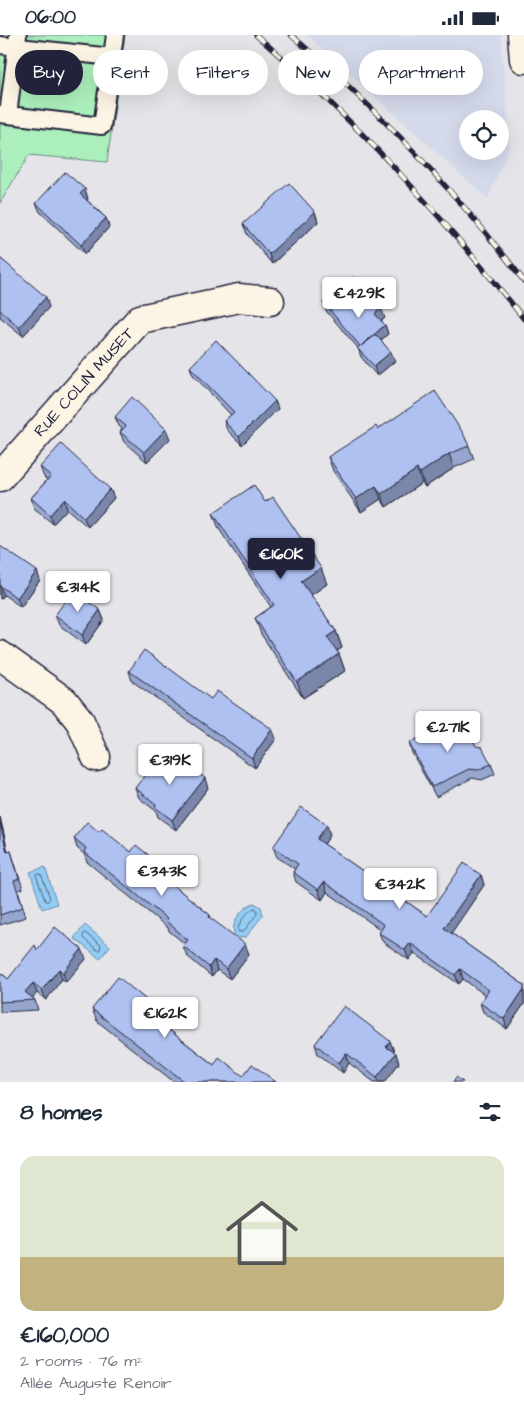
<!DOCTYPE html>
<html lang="en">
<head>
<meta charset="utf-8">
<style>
  body { margin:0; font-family:"Architects Daughter",sans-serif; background:#f6f6f7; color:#1f2937; height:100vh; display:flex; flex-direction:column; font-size:19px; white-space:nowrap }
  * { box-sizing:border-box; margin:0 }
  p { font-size:16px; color:#747a83 }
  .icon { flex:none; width:28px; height:28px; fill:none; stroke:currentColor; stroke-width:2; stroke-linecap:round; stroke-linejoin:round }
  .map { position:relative; height:1047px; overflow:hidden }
  .panel { display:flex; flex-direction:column; background:#fff; flex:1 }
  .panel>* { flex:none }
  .hud { position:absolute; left:15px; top:15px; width:495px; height:45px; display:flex; gap:10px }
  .tools { position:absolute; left:459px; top:75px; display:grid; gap:10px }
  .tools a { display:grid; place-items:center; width:50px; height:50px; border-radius:50%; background:#fff; box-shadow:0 5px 20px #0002; font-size:25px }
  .price { position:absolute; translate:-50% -42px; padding:0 11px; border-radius:5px; background:#fff; color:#222; font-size:16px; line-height:32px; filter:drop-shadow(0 1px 2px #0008) }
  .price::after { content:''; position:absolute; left:50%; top:30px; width:15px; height:11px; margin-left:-8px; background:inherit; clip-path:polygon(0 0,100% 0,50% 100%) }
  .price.selected { background:#22223b; color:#fff }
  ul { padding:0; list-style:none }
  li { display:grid; align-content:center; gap:10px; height:265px; padding:0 20px }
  li span { display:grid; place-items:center; height:155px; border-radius:15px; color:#555 }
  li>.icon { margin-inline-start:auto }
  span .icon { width:90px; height:90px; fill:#fffc; stroke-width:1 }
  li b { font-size:21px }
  h2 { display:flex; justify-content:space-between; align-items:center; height:60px; padding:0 20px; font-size:21px }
  .tag { padding:0 18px; border-radius:22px; background:#fff; box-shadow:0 5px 20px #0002; font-size:18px; line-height:45px }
  .tag.selected { background:#22223b; color:#fff }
  .status { display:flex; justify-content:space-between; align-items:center; height:35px; padding:0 25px; background:#fff; direction:ltr }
  .status svg { height:14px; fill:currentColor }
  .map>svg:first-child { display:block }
  .built { fill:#d5daeb; fill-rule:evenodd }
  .green { fill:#abf0bc; stroke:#66897c }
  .water { fill:#94cdf4; stroke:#6689aa }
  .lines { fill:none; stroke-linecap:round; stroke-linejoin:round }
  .shore { stroke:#506685; stroke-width:1 }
  .service-casing { stroke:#22223b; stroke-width:20 }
  .minor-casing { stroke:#22223b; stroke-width:31 }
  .secondary-casing { stroke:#22223b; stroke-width:31 }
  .service { stroke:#fcf5e5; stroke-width:16 }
  .minor { stroke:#fcf5e5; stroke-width:28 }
  .secondary { stroke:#fcf5e5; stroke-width:28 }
  .rail-casing { stroke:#22223b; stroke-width:5.5 }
  .rail { stroke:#fcf5e5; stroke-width:4; stroke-dasharray:11; stroke-linecap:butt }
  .wall { fill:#96a6cf; stroke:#22223b }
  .shaded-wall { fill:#7a87a9; stroke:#22223b }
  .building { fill:#afc1f1; stroke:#22223b }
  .labels { text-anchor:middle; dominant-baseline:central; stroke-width:4; stroke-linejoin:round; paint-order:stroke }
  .street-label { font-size:16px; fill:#22223b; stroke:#fcf5e5 }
</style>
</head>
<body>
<div class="status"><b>06:00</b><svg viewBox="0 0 49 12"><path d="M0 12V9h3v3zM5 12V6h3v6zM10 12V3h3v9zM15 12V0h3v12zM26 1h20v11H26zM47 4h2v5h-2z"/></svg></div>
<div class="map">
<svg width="524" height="1047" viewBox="0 0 524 1047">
  <rect width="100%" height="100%" fill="#e5e5e9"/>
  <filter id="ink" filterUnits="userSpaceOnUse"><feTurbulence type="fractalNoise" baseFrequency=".02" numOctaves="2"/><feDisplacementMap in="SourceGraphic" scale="10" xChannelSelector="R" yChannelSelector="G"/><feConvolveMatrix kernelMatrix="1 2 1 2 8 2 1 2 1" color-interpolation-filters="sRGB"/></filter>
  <g filter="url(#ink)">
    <!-- built -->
    <path class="built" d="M307 0H501L510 111 488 164ZM468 84H500V116H468Z"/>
    <!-- green -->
    <path class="green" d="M0 0H125L107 127 29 120 0 168Z"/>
    <!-- water -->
    <path class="water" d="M45 832 57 869 42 874 30 837Z
      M254 868 261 872 263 880 246 902 240 903 235 901C229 888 243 872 254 868Z
      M85 890 110 911 100 924 74 903Z"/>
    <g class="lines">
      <!-- shore -->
      <path class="shore" d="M41 839 50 863 47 867 45 865 37 843V840Z
        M255 873 257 875V879L243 897H239L238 894C240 886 247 876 255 873Z
        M85 898 101 910 100 915H97L83 903V901Z"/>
      <defs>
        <path id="service" d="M0 10 112 22
          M0 79 102 91 115 0
          M8 80 18 0"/>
        <path id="minor" d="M0 442 140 284 239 263 270 266
          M0 620 64 666 80 686 96 722"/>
        <path id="secondary" d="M522 0 524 24"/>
      </defs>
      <!-- service casing -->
      <use href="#service" class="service-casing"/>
      <!-- minor casing -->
      <use href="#minor" class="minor-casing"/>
      <!-- secondary casing -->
      <use href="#secondary" class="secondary-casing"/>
      <!-- service -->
      <use href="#service" class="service"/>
      <!-- minor -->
      <use href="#minor" class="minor"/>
      <!-- secondary -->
      <use href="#secondary" class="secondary"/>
      <defs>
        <path id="rail" d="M256 0C356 85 442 181 524 284
          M291 0C377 73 455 156 524 246"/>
      </defs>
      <!-- rail casing -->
      <use href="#rail" class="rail-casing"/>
      <!-- rail -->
      <use href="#rail" class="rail"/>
    </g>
    <!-- wall -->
    <path class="wall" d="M85 154 88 164 87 165 106 183 109 192 85 219 40 177 36 168Z
      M315 177 318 187 272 229 247 199 243 189Z
      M0 223 49 272 23 301 0 282Z
      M323 267 385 283 381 286 385 290 388 299 381 305 395 326 377 341 361 322 358 313 326 276Z
      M190 332 275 366 278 374 242 410 227 395 224 386 231 380 193 340Z
      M115 382 170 404 147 427 124 407 120 397 122 394 119 391Z
      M378 394 469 411 474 424 454 433 425 452 422 448 386 472 381 464 361 477 333 436 328 422Z
      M40 432 110 454 114 463 88 492 67 474 53 489 34 473 31 463 47 445 44 442Z
      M265 467 327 549 311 560 336 596 342 613 337 616 339 619 345 636 303 663 261 599 255 583 271 572 219 494 213 478Z
      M0 511 40 545 21 572 4 560 1 564H0Z
      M100 575 104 585 86 610 59 590 55 580Z
      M129 636 211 664 272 694 276 704 255 733 132 646Z
      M464 699 476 711 491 729 495 739 482 745 472 743 436 762 412 718 409 708Z
      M171 732 208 753 176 795 158 782 156 776 139 763 135 753Z
      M0 782 8 817 11 816 23 854 18 855 26 882 0 890Z
      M99 797 131 817 166 841 164 843 210 880 211 884 249 919 230 944 217 935 212 942 187 921 183 911 185 909 169 896 168 893 87 827 84 819 77 813 74 803Z
      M330 800 324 809 427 881 481 840 484 850 451 898 524 950V969L507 994 483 977 480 968 485 960 463 944 459 949 414 918 409 925 383 907 379 898 381 895 327 857 322 865 296 847 293 837 295 834 277 822 273 812Z
      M37 915 86 924 66 947 62 944 46 965 37 958 32 963 35 965 38 975 0 977V937L8 944Z
      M92 974 165 980 170 992 168 994 214 1030 243 1041 276 1047H174L97 986Z
      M315 1009 394 1016 393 1017 399 1028 385 1047H374L349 1028 343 1038 318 1019Z"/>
    <!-- shaded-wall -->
    <path class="shaded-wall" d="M85 154 88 164 84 168 80 159Z
      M315 177 318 187 272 229 269 219Z
      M106 183 109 192 85 219 81 210Z
      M46 262 49 272 23 301 19 292Z
      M381 273 385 283 378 288 375 279Z
      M385 290 388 299 364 320 361 311Z
      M391 317 395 326 377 341 374 331Z
      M275 366 278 374 242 410 239 402Z
      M166 394 170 404 147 427 144 417Z
      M449 419 454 433 425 452 420 438Z
      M417 434 422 448 386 472 381 459Z
      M376 451 381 464 361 477 356 464Z
      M110 454 114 463 88 492 84 483Z
      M64 464 67 474 53 489 50 480Z
      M321 533 327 549 307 563 301 546Z
      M37 536 40 545 21 572 17 563Z
      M0 551 4 560 1 564 0 562Z
      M100 575 104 585 86 610 82 600Z
      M336 596 342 613 333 618 327 602Z
      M339 619 345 636 303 663 297 647Z
      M272 694 276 704 255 733 252 723Z
      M205 743 208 753 176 795 172 785Z
      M0 782 10 827 7 817 0 788Z
      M327 790 330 800 321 814 317 804Z
      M162 831 166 841 161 847 157 837Z
      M481 840 484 850 448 903 444 893Z
      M324 847 327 857 322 865 318 855Z
      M410 908 414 918 409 925 405 915Z
      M245 909 249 919 230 944 226 934Z
      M82 914 86 924 66 947 63 938Z
      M214 925 217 935 212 942 209 932Z
      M59 934 62 944 46 965 42 955Z
      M460 934 463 944 459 949 455 940Z
      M33 948 37 958 31 965 25 957Z
      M524 954V969L507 994 504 984Z
      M165 980 170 992 164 999 160 988Z
      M390 1006 394 1016 390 1021 386 1012Z
      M346 1018 349 1028 343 1038 339 1028Z
      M396 1018 399 1028 385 1047H379L377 1042Z"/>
    <!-- building -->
    <path class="building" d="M65 137 85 154 80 159 106 183 81 210 36 168Z
      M289 148 315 177 269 219 243 189Z
      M0 223 46 262 19 292 0 275Z
      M353 242 381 273 375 279 385 290 361 311 376 300 391 317 374 331 357 313 360 311 323 267Z
      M216 305 275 366 239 402 224 386 234 377 190 332Z
      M435 356 463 398 469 411 449 419 420 438 417 434 381 459 376 451 356 464 328 422 376 391 378 394Z
      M132 362 166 394 144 417 120 397 126 391 115 382Z
      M61 409 110 454 84 483 64 464 50 480 31 463 51 441 40 432Z
      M254 450 265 467 273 462 321 533 301 546 336 596 327 602 339 619 297 647 255 583 274 570 213 478Z
      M0 511 37 536 17 563 0 551Z
      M73 556 100 575 82 600 55 580Z
      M144 615 211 664 217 656 272 694 252 723 129 636Z
      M456 683 464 699 469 697 476 711 482 712 491 729 478 735 469 734 432 752 409 708Z
      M178 722 205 743 172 785 155 772 156 769 135 753 158 723 171 732Z
      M301 772 327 790 317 804 427 881 464 828 481 840 444 893 524 950V954L504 984 480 968 489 955 460 934 455 940 410 908 405 915 379 898 384 890 324 847 318 855 293 837 298 829 273 812Z
      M87 787 99 797 102 794 131 817 136 810 162 831 157 837 210 880 209 882 245 909 226 934 214 925 209 932 183 911 188 905 166 886 167 884 84 817 86 813 74 803Z
      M0 788 7 817 11 816 19 844 14 846 23 872 0 880Z
      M55 892 82 914 63 938 59 934 42 955 33 948 25 957 35 965 0 967V937L8 944 35 910 37 915Z
      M118 942 165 980 160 988 214 1030 219 1022 243 1041 252 1029 276 1047H185L92 974Z
      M344 971 390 1006 386 1012 396 1018 377 1042 346 1018 339 1028 315 1009Z
      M456 1042 463 1047H453Z"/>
  </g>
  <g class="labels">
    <!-- street labels -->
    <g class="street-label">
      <text transform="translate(84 347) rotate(-48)">RUE COLIN MUSET</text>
    </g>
  </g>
</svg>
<div class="tools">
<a><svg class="icon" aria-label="locate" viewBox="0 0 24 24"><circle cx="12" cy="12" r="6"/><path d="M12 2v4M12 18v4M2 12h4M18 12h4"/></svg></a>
</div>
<b class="price" style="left:359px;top:284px">€429K</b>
<b class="price selected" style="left:281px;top:545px">€160K</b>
<b class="price" style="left:78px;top:578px">€314K</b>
<b class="price" style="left:448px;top:718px">€271K</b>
<b class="price" style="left:170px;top:751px">€319K</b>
<b class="price" style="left:162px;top:862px">€343K</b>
<b class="price" style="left:400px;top:875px">€342K</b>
<b class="price" style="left:165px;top:1004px">€162K</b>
<div class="hud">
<a class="tag selected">Buy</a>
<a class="tag">Rent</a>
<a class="tag">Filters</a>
<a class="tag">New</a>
<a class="tag">Apartment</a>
</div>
</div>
<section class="panel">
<h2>8 homes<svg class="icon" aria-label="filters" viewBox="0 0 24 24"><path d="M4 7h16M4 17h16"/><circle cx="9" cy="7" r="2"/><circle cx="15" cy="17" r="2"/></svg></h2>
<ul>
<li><span style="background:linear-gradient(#dfe7d0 65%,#c2b280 0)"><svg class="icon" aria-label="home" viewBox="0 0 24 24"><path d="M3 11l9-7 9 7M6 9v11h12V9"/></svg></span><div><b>€160,000</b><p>2 rooms · 76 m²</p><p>Allée Auguste Renoir</p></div></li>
</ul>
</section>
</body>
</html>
